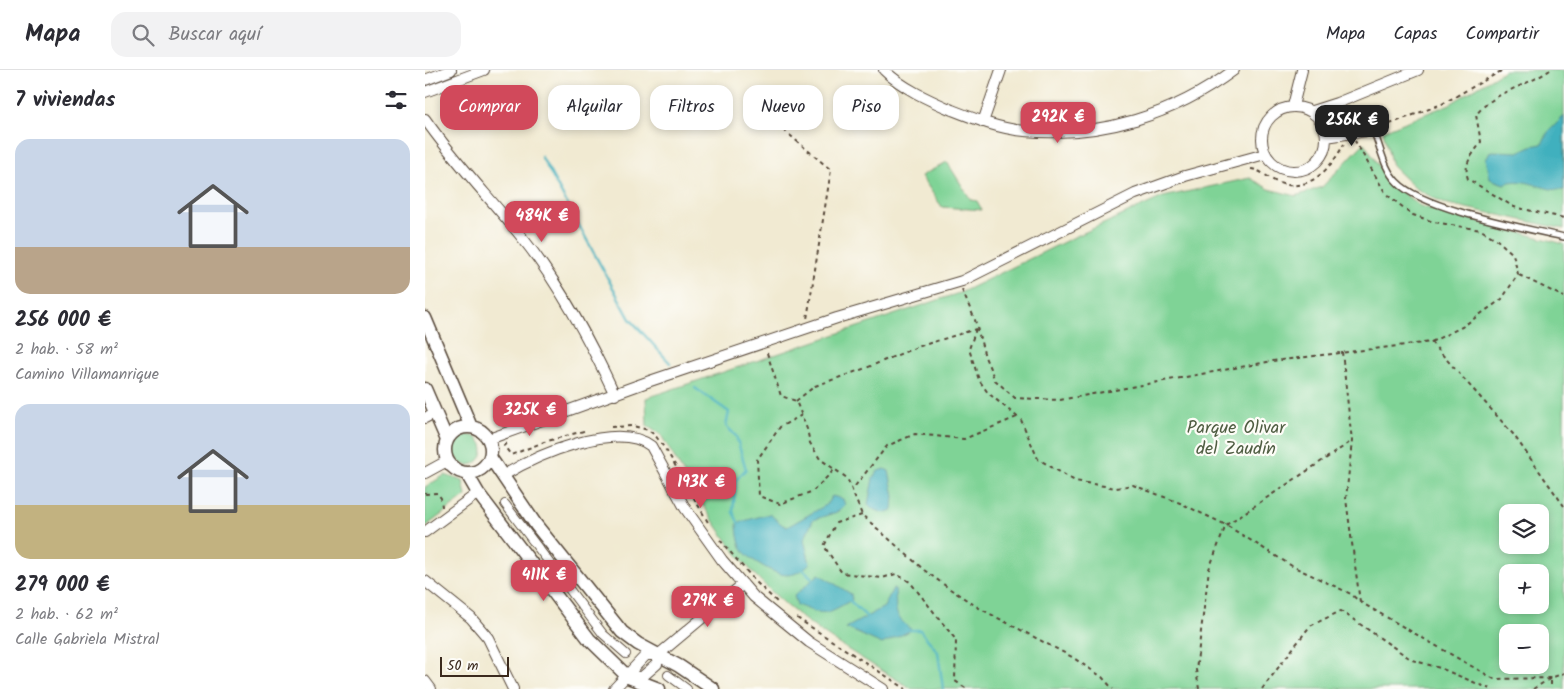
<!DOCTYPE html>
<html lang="es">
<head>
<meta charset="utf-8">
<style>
  body { margin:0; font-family:Kalam,sans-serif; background:#f2f2f3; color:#2b2b33; height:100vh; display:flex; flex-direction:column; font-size:19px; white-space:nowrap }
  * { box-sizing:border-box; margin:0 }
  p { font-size:16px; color:#7c7c81 }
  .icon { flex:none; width:28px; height:28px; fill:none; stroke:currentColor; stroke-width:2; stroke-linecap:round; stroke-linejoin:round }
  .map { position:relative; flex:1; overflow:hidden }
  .details { display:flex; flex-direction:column; background:#fff; width:425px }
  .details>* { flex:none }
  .guide { position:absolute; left:15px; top:15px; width:475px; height:45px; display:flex; gap:10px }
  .buttons { position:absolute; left:1074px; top:434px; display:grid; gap:10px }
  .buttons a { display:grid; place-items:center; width:50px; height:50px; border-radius:10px; background:#fff; box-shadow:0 2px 8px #0003; font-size:25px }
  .scale { position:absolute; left:15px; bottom:12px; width:69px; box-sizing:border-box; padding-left:5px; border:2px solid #3b2a1e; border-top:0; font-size:14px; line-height:18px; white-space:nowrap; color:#3b2a1e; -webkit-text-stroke:4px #fdfcf7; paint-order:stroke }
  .price { position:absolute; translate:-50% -42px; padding:0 11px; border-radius:10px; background:#d1495b; color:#fff; font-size:16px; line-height:32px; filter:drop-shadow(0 1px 2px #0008) }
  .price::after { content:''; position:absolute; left:50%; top:30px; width:15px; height:11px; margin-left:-8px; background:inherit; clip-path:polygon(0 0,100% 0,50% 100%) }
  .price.active { background:#222; color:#fff }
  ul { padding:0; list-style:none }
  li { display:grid; align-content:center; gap:10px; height:265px; padding:0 15px }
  li span { display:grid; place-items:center; height:155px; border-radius:15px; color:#555 }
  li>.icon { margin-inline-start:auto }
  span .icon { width:90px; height:90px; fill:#fffc; stroke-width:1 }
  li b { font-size:21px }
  h2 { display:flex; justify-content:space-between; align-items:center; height:60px; padding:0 15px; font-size:21px }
  .pill { padding:0 18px; border-radius:15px; background:#fff; box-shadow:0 2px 8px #0003; font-size:18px; line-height:45px }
  .pill.active { background:#d1495b; color:#fff }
  header { display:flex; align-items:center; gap:30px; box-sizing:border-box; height:70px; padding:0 25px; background:#fff; border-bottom:1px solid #e1e1e2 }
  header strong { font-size:24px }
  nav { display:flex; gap:28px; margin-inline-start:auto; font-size:18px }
  .search { width:350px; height:45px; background:#f2f2f3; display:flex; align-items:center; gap:12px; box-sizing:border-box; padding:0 18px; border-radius:15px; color:#7c7c81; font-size:19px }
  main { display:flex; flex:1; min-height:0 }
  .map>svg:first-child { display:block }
  .green { fill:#7fd396; stroke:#5d7e5a; fill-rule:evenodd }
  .water { fill:#41b0be; stroke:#3e6d6e }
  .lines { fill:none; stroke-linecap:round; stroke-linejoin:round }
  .stream { stroke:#41b0be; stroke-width:2.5 }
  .service-casing { stroke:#564739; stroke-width:8 }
  .pedestrian-casing { stroke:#564739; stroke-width:10 }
  .minor-casing { stroke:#564739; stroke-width:12 }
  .tertiary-casing { stroke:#564739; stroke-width:15 }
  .path { stroke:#564739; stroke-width:2; stroke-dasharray:4 4; stroke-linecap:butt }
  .service { stroke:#fff; stroke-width:5 }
  .pedestrian { stroke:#fff; stroke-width:8 }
  .minor { stroke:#fff; stroke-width:10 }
  .tertiary { stroke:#fff; stroke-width:12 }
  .labels { text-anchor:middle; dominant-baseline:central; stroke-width:4.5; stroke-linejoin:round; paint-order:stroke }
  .park-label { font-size:18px; fill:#4f5d42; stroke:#fdfcf7 }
</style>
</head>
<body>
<header>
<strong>Mapa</strong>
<div class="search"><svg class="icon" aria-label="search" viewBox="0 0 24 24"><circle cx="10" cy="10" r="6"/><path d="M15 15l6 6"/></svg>Buscar aquí</div>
<nav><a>Mapa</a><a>Capas</a><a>Compartir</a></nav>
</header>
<main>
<section class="details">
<h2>7 viviendas<svg class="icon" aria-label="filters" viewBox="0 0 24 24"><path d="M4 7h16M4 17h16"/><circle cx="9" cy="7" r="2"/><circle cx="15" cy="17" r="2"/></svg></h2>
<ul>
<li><span style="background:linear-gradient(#c9d6e8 70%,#b9a48a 0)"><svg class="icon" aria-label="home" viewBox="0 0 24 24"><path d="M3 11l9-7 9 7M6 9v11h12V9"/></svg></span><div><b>256 000 €</b><p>2 hab. · 58 m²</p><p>Camino Villamanrique</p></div></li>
<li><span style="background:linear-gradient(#c9d6e8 65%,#c2b280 0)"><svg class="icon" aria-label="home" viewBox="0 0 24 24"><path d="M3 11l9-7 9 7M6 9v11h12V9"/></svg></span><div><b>279 000 €</b><p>2 hab. · 62 m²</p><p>Calle Gabriela Mistral</p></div></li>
</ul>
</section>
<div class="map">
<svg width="1139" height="619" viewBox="0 0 1139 619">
  <rect width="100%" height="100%" fill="#fdfcf7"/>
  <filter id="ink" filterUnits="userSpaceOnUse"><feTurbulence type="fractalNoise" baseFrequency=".02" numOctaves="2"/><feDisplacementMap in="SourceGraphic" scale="10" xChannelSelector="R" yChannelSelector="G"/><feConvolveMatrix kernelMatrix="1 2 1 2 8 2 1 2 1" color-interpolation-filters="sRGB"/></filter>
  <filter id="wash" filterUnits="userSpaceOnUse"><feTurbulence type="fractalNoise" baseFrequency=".0096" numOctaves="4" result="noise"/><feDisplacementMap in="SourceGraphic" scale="20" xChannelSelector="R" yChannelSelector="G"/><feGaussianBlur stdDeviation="1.12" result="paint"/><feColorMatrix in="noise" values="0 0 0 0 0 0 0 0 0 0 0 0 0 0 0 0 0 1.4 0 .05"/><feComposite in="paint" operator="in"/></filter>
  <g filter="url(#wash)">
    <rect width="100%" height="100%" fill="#f1ead2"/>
    <!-- green -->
    <path class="green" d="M1080 0H1139V159L1018 133 990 118 967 96 958 61 1025 34Z
      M939 73 965 113 995 136 1139 174V619H487C439 589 387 561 346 521 299 477 269 420 236 365L222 356 221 328 537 222 645 169 738 127 825 108 844 119 871 126 897 117ZM1082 442H1115V475H1082ZM1082 502H1115V535H1082ZM1082 562H1115V595H1082Z
      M522 92 546 130 552 131 557 140 517 137 496 106Z
      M28 380a15 15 0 1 1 30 0a15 15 0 1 1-30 0Z
      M20 405 38 411 41 426 0 457V417Z"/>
    <!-- water -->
    <path class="water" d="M1139 46V120C1119 122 1099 105 1079 114L1065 109 1061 88 1066 81 1093 82 1106 76 1117 74 1123 62Z
      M460 399 464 401 469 426 468 440 458 443 448 439 443 434 448 408 453 401Z
      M407 426 418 429 420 435 412 442 388 450 379 470 385 493C368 511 355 506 336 495 328 490 320 485 316 477 313 470 312 460 312 453L344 444C351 448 354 454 362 457L401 435Z
      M394 504 426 524 427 530C401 544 401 547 372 535L369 526Z
      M468 518 470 519C472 543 467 544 487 560L457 574 421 558 459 537Z"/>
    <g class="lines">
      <!-- stream -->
      <path class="stream" d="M116 86 205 249 245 293
        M270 318 304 342 301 356 311 366 321 399 311 410 308 442 314 454
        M378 499 390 511
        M423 529 444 549
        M485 560H495L513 582 518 619"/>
    </g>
  </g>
  <g filter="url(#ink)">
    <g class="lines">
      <defs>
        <path id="service" d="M948 60C956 77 958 98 972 112 997 139 1100 158 1139 167"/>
        <path id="pedestrian" d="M80 434 178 564 201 584
          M243 605 262 619"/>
        <path id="minor" d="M459 0C477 18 504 30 527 40 550 49 575 59 600 61 675 68 749 45 809 0
          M0 10 26 0
          M0 22 59 0
          M868 36 877 0
          M837 69a32 32 0 1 1 64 0a32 32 0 1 1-64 0Z
          M887 41 912 33 993 0
          M0 49C30 92 66 129 99 170 137 218 165 271 190 325
          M558 52 576 0
          M901 67 948 60
          M0 348 9 343
          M64 369 225 311 412 248 537 211 710 124 760 106 840 84
          M0 403 22 391
          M79 405C112 385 192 350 226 376L260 438 297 490 329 527 384 572 458 619
          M0 462 53 423
          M0 511 46 548 63 568 88 619
          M233 585 318 514
          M206 607H217L232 594 233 585
          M0 611 6 619
          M189 619 221 585H233"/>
        <path id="tertiary" d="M0 248 46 357
          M0 319 22 370
          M20 380a23 23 0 1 1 46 0a23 23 0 1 1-46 0Z
          M65 387 111 455 197 562 213 574 254 596 288 619
          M42 404 53 423 164 569 203 607 234 619"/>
      </defs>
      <!-- service casing -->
      <use href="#service" class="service-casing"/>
      <!-- pedestrian casing -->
      <use href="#pedestrian" class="pedestrian-casing"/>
      <!-- minor casing -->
      <use href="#minor" class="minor-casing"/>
      <!-- tertiary casing -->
      <use href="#tertiary" class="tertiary-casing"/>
      <!-- path -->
      <path class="path" d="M1125 0C1101 17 1069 21 1051 45L1056 72C1047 86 1038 93 1043 109L1089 137 1139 148
        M328 34 406 100 382 249
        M914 41 919 55
        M957 57 1017 34 1078 0
        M826 99C836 100 844 109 854 113 885 123 906 98 919 74
        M1094 205 1139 227
        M537 220 550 250 560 287 570 310 590 328 635 330 848 291 1006 272 1037 257 1077 229 1093 204 1088 184 1071 169 1056 160 1009 152 988 145 961 124 930 71
        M551 259 544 279 554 310 563 323 596 350 613 389 650 411 691 418 708 415 755 433 801 455 867 496 926 524 935 532 1069 609 1126 608 1139 603
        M1006 272 1088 364 1139 436
        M917 282 927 371 921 429 935 532
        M342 283 356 326 371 331 382 359 385 373 395 389 422 408 437 445 499 500 525 519 554 538 647 587 677 607 688 619
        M371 331 390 316 441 298 492 277 551 259
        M377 345 355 357 332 390 334 426 355 434 388 421 410 399
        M186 357 208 356 223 360 230 365 243 383 284 454
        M81 373 79 376 86 385 119 372 162 360
        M430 416 462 376 490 364 539 369 592 347
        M0 424 12 423 16 428 17 437
        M437 445 411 453 399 476 417 503 457 508 471 504 485 512 531 570 530 611 542 619
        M295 470 330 511 354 534
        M372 548 481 619
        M774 619 771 600 784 499 801 455 927 371
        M837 619 885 556 916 541 987 590 1015 598 1065 619
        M1108 619 1126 608V619"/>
      <!-- service -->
      <use href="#service" class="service"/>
      <!-- pedestrian -->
      <use href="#pedestrian" class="pedestrian"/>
      <!-- minor -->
      <use href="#minor" class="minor"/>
      <!-- tertiary -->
      <use href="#tertiary" class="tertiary"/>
    </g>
  </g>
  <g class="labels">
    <!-- park labels -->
    <g class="park-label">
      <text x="811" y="358">Parque Olivar<tspan x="811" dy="21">del Zaudín</tspan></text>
    </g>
  </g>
</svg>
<div class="buttons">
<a><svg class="icon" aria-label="layers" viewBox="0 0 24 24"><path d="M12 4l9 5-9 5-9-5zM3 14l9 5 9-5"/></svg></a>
<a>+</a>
<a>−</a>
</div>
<div class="scale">50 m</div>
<b class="price" style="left:633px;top:74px">292K €</b>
<b class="price active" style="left:927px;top:77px">256K €</b>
<b class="price" style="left:117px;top:173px">484K €</b>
<b class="price" style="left:105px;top:367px">325K €</b>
<b class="price" style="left:276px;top:439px">193K €</b>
<b class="price" style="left:119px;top:532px">411K €</b>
<b class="price" style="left:283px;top:558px">279K €</b>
<div class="guide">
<a class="pill active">Comprar</a>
<a class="pill">Alquilar</a>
<a class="pill">Filtros</a>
<a class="pill">Nuevo</a>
<a class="pill">Piso</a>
</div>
</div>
</main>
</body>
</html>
